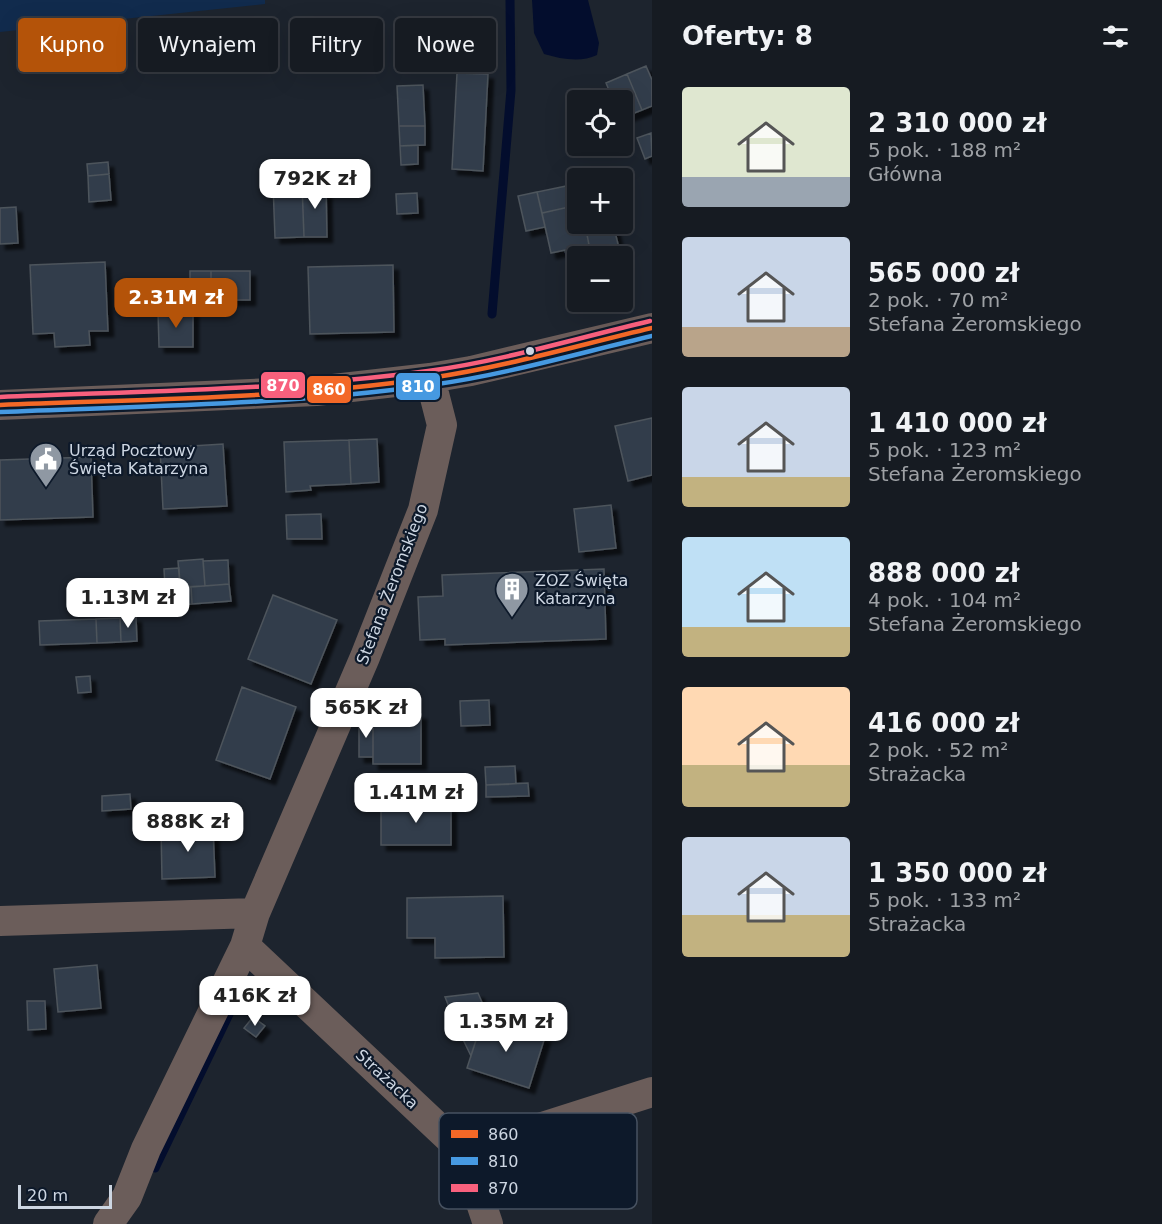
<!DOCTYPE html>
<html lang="pl">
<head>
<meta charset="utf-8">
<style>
  body { margin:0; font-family:"DejaVu Sans",sans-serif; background:#1f242a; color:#f1f3f6; height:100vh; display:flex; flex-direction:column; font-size:22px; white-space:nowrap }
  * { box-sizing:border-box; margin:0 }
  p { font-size:20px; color:#9ea1a5 }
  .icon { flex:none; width:33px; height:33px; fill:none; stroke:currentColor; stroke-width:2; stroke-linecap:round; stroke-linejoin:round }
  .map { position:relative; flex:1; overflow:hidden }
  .details { display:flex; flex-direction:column; background:#161b22; width:510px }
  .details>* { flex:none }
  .top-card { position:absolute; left:18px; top:18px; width:543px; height:54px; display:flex; gap:12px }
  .buttons { position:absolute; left:567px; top:90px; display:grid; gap:12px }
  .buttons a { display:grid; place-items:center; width:66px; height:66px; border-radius:6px; background:#161b22; box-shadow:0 6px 24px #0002,0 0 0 2px #353940; font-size:30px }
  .scale { position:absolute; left:18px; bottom:15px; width:94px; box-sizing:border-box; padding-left:6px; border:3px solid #cdd6e2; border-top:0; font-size:16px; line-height:21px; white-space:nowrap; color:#cdd6e2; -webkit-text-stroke:4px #0d192a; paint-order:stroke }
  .price { position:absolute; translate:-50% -51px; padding:0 14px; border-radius:12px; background:#fff; color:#222; font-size:20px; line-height:39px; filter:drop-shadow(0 2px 3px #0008) }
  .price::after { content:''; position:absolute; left:50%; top:36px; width:18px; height:14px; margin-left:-9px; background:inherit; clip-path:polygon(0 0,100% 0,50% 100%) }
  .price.active { background:#b45309; color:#fff }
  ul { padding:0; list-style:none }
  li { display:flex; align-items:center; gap:18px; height:150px; padding:0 30px }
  li span { display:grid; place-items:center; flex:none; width:168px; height:120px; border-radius:6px; color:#555 }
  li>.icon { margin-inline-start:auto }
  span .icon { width:72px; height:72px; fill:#fffc; stroke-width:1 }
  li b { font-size:26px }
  h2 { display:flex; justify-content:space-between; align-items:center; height:72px; padding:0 30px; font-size:26px }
  .chip { padding:0 21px; border-radius:6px; background:#161b22; box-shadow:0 6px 24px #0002,0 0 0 2px #353940; font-size:21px; line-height:54px }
  .chip.active { background:#b45309; color:#fff }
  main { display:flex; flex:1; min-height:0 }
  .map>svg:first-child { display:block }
  .green { fill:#112b4d }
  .water { fill:#030d2d }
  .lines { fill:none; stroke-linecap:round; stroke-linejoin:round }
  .stream { stroke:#030d2d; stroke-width:9 }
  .building { fill:#333e4b; stroke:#4d545c; stroke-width:1.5; filter:url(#shadow) }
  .minor { stroke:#6b5d5a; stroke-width:30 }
  .bus-1-casing { stroke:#0d192a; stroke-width:9 }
  .bus-2-casing { stroke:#0d192a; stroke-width:9 }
  .bus-3-casing { stroke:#0d192a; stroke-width:9 }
  .bus-1 { stroke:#f36827; stroke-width:4.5 }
  .bus-2 { stroke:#4699e1; stroke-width:4.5 }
  .bus-3 { stroke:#f8607d; stroke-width:4.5 }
  .bus-dot { fill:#cdd6e2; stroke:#0d192a; stroke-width:2 }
  .labels { text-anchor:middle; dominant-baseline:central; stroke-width:4.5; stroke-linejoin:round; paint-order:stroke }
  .poi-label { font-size:16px; fill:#cdd6e2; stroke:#0d192a; text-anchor:start }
  .street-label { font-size:16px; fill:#cdd6e2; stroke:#0d192a }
  .key { fill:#0d192a; stroke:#475261; stroke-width:1.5 }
  .key-label { font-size:16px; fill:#cdd6e2 }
  .line-badge { stroke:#0d192a; stroke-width:2 }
  .badge-label { font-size:16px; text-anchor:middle; font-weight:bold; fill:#fff }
</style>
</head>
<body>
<main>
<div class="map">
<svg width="652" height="1224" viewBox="0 0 652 1224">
  <defs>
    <filter id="shadow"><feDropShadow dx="5.5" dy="5.5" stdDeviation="1.5" flood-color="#0009"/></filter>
  </defs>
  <rect width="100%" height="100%" fill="#1d242e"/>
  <!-- green -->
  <path class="green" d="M0 0H265V4L0 32Z"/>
  <!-- water -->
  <path class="water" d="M532 0H588L599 43 597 55C581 63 561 59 544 54L534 33Z"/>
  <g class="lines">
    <!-- stream -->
    <path class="stream" d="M492 314 511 90 510 0
      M155 1168 245 981"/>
  </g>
  <!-- building -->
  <path class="building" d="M646 66 652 80V106L642 110 627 74Z
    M457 73 488 74 483 171 452 169Z
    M627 74 642 110 622 118V100H613L606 83Z
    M423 85 425 126H399L397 86Z
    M399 126H425V145L400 146Z
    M651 133 652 156 645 159 637 138Z
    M418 145V164L401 165 400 146Z
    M108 162 109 174 88 176 87 164Z
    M109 174 111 200 89 202 88 176Z
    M326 183 327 237H304L302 184Z
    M273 184H302L304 237 275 238Z
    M576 184 578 205 542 213 537 192Z
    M537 192 545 227 526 231 518 196Z
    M417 193 418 213 397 214 396 194Z
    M578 205V224H585L589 245 551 253 542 213Z
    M16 207 18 243 0 244V208Z
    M585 224H613L621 256H578V266L569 268 565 250 589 245Z
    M105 262 108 331H89L90 345 55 347 54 333 33 334 30 265Z
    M393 265 394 332 310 334 308 267Z
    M190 271H211V300H190Z
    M211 271H250V300H211Z
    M193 311V347H159L158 312Z
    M652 418V475L628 481 615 426Z
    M377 439 379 482 351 484 349 440Z
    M349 440 351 484 310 486 311 490 286 492 284 442Z
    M223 444 227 506 163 509 160 448Z
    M91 457 93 517 0 520V460Z
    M611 505 616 548 579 552 574 509Z
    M321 514 322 539H287L286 515Z
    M203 559 205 586 180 587 178 561Z
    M228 560 229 584 205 586 203 561Z
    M179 568 180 587 165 588 164 569Z
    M604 569 606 639 445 645V639L420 640 418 597 443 596 442 575Z
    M229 584 231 601 192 604 191 587Z
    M191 587 192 604 167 605 165 588Z
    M273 595 337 620 311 684 248 659Z
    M136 617 137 641 121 642 120 618Z
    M120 618 121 642 97 643 96 619Z
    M96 619 97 643 40 645 39 621Z
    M90 676 91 692 78 693 76 677Z
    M242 687 296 707 270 779 216 760Z
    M489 700 490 725 461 726 460 701Z
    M373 714H421V764H373Z
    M359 721H373V757H359Z
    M515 766 516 784 486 785 485 767Z
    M528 783 529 796 486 797V785Z
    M130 794 131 809 102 811V796Z
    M397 799H429V807H451V845H381V808H397Z
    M213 827 215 877 162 879 161 829Z
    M503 896 504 957 435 958V938H407V898Z
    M97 965 101 1008 58 1012 54 969Z
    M478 993 487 1014 457 1027 445 997Z
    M27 1001H45L46 1029 28 1030Z
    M253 1017 265 1026 256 1037 244 1028Z
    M483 1018 545 1037 529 1088 467 1068Z
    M473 1020 478 1034 471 1056 457 1027Z"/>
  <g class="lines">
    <!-- minor -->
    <path class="minor" d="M0 405 316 391 430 378 471 371 652 328
      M0 921 255 913
      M245 946 464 1152 652 1092
      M464 1152 488 1224
      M108 1224 127 1197 146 1149 245 946 255 913 365 657 423 510 442 425 430 378"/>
    <defs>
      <path id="bus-1" d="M0 405C143 399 288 399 430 378 505 367 579 345 652 328"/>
      <path id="bus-2" d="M0 412C144 406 288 405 431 385 505 375 579 353 652 336"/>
      <path id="bus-3" d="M0 397C143 391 286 390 428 371 503 361 577 338 650 321"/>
    </defs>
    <!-- bus-1 casing -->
    <use href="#bus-1" class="bus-1-casing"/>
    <!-- bus-2 casing -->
    <use href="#bus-2" class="bus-2-casing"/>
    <!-- bus-3 casing -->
    <use href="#bus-3" class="bus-3-casing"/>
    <!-- bus-1 -->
    <use href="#bus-1" class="bus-1"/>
    <!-- bus-2 -->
    <use href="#bus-2" class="bus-2"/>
    <!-- bus-3 -->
    <use href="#bus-3" class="bus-3"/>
  </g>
  <!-- icons -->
  <defs>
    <symbol id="civic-pin" viewBox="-11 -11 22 30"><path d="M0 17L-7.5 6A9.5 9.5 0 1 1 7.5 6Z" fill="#8f98a3" stroke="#0d192a"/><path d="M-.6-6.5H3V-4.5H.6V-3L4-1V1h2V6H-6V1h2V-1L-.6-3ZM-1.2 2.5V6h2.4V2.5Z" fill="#fff"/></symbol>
    <symbol id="building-pin" viewBox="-11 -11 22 30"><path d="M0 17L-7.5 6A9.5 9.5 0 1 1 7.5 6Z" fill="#8f98a3" stroke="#0d192a"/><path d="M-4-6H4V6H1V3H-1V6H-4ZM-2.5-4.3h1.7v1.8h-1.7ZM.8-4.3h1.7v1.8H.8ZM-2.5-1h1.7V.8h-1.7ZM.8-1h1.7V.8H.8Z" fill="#fff"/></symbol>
  </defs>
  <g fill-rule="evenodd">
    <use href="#civic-pin" x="27" y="440" width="38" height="52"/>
    <use href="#building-pin" x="493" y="570" width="38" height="52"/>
  </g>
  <!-- markers -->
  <circle class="bus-dot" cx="530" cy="351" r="5"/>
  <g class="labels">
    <!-- poi labels -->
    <g class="poi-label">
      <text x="69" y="450">Urząd Pocztowy<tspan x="69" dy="18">Święta Katarzyna</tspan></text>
      <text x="535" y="580">ZOZ Święta<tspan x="535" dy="18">Katarzyna</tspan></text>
    </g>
    <!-- street labels -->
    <g class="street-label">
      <text transform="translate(392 584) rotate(-69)">Stefana Żeromskiego</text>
      <text transform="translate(387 1079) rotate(43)">Strażacka</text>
    </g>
  </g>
  <!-- legend -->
  <rect x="439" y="1113" width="198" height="96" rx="9" class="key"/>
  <rect x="451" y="1130" width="27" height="8" fill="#f36827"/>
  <rect x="451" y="1157" width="27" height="8" fill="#4699e1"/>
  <rect x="451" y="1184" width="27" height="8" fill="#f8607d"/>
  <g class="key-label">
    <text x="488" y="1140">860</text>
    <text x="488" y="1167">810</text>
    <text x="488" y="1194">870</text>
  </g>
  <g class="line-badge">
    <rect x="260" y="371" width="46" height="28" rx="6" fill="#f8607d"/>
    <rect x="395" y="372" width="46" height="29" rx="6" fill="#4699e1"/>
    <rect x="306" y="375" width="46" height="29" rx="6" fill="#f36827"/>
  </g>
  <g class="badge-label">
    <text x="283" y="391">870</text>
    <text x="418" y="392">810</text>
    <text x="329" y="395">860</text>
  </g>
</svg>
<div class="buttons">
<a><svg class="icon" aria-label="locate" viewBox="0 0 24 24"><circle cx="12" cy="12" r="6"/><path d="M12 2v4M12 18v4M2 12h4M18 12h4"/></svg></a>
<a>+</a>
<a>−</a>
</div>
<div class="scale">20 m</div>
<b class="price" style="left:315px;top:210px">792K zł</b>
<b class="price active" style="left:176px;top:329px">2.31M zł</b>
<b class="price" style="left:128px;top:629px">1.13M zł</b>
<b class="price" style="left:366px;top:739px">565K zł</b>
<b class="price" style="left:416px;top:824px">1.41M zł</b>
<b class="price" style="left:188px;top:853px">888K zł</b>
<b class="price" style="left:255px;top:1027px">416K zł</b>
<b class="price" style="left:506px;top:1053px">1.35M zł</b>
<div class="top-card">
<a class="chip active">Kupno</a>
<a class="chip">Wynajem</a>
<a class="chip">Filtry</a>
<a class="chip">Nowe</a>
</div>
</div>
<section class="details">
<h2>Oferty: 8<svg class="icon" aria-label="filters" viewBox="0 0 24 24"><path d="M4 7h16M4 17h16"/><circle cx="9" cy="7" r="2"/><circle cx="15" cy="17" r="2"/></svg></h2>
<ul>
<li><span style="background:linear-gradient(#dfe7d0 75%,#9aa5b1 0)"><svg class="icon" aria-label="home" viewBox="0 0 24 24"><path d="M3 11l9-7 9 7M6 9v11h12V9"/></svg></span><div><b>2 310 000 zł</b><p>5 pok. · 188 m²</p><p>Główna</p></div></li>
<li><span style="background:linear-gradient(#c9d6e8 75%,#b9a48a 0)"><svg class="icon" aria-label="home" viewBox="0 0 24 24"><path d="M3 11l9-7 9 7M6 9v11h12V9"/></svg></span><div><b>565 000 zł</b><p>2 pok. · 70 m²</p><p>Stefana Żeromskiego</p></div></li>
<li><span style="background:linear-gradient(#c9d6e8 75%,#c2b280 0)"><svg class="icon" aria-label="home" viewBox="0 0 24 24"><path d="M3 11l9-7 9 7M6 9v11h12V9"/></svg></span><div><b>1 410 000 zł</b><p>5 pok. · 123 m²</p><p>Stefana Żeromskiego</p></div></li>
<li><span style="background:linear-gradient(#bfe0f5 75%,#c2b280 0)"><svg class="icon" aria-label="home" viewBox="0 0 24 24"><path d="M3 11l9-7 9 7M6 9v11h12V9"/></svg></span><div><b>888 000 zł</b><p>4 pok. · 104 m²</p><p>Stefana Żeromskiego</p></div></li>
<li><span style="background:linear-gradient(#ffd9b3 65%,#c2b280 0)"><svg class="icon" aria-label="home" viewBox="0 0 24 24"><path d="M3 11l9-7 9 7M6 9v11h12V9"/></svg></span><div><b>416 000 zł</b><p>2 pok. · 52 m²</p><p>Strażacka</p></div></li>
<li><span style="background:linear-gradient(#c9d6e8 65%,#c2b280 0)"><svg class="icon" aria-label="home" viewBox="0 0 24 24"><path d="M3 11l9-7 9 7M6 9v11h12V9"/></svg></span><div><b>1 350 000 zł</b><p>5 pok. · 133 m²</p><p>Strażacka</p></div></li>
</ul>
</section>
</main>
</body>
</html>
